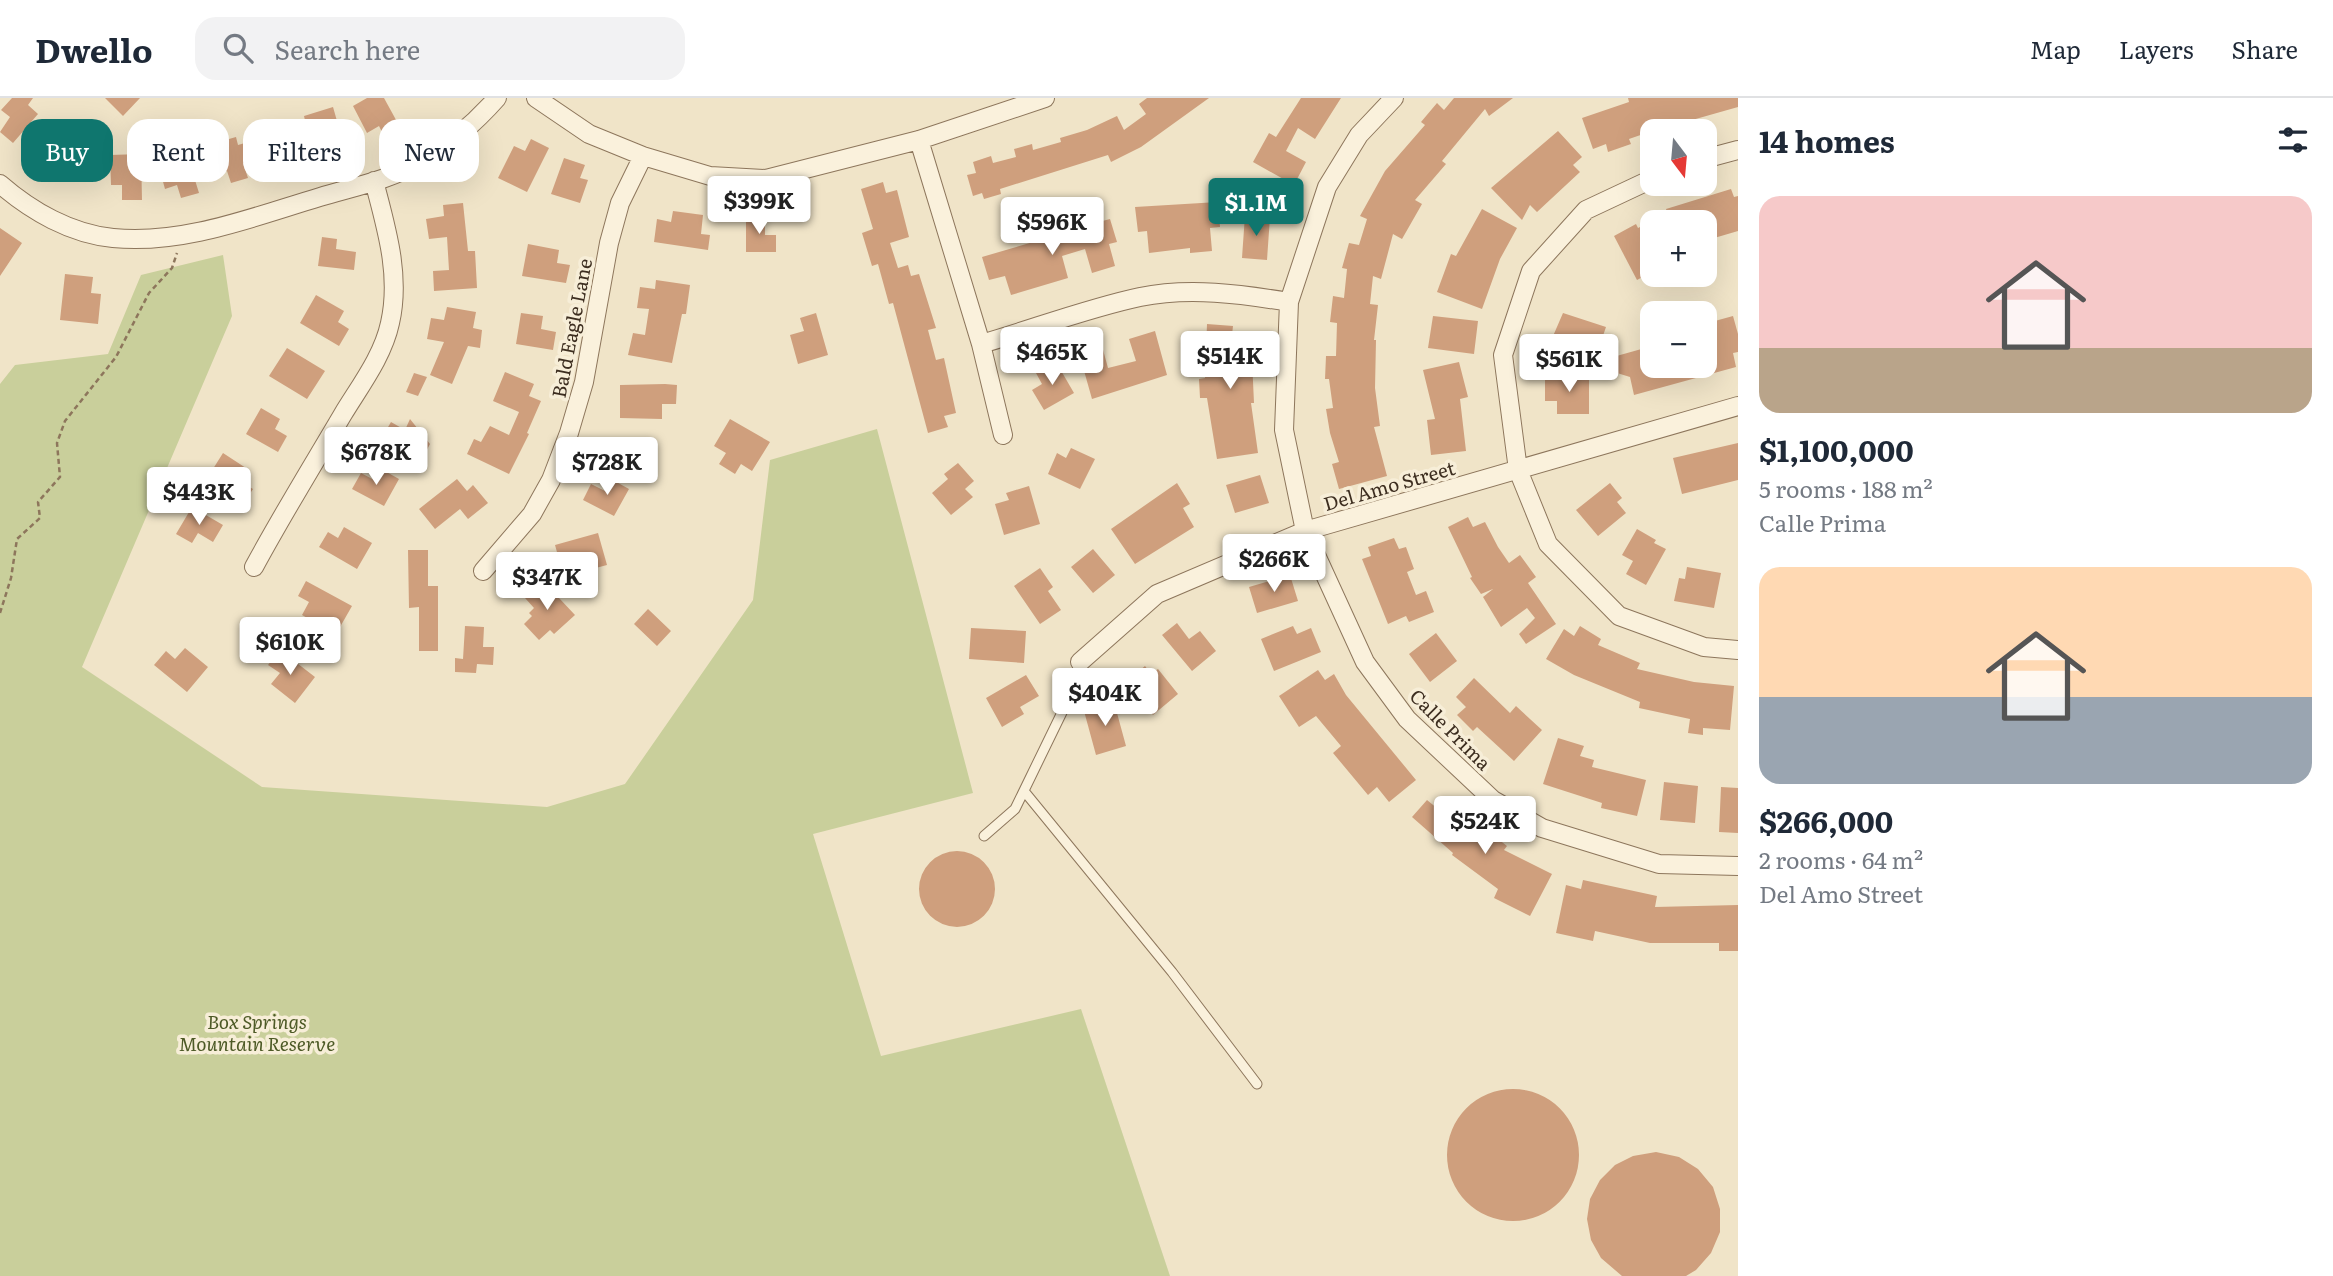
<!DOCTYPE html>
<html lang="en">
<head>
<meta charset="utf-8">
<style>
  body { margin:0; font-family:Literata,serif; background:#f2f2f3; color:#1f2937; height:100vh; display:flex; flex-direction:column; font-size:26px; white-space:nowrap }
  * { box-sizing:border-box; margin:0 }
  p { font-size:23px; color:#747a83 }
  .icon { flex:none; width:38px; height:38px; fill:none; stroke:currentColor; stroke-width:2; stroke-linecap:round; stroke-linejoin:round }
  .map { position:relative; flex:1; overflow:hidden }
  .panel { display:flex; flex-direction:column; background:#fff; width:595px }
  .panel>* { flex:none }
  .guide { position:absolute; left:21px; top:21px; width:665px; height:63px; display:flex; gap:14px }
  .needle { width:46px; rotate:164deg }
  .buttons { position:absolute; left:1640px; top:21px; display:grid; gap:14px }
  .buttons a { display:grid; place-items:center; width:77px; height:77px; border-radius:14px; background:#fff; box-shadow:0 7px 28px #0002; font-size:35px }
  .price { position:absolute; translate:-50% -60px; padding:0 16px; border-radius:7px; background:#fff; color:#222; font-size:23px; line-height:46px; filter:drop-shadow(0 2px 4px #0008) }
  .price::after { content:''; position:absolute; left:50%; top:42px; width:21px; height:16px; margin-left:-10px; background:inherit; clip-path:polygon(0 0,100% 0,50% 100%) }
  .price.on { background:#0f766e; color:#fff }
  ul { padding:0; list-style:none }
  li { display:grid; align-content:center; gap:14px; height:371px; padding:0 21px }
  li span { display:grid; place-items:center; height:217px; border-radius:21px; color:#555 }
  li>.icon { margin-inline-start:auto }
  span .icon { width:126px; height:126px; fill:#fffc; stroke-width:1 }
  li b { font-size:30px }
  h2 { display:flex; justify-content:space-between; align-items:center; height:84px; padding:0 21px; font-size:30px }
  .chip { padding:0 24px; border-radius:21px; background:#fff; box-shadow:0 7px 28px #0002; font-size:24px; line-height:63px }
  .chip.on { background:#0f766e; color:#fff }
  header { display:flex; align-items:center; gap:42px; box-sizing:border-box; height:98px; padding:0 35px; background:#fff; border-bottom:2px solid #e0e1e3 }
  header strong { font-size:33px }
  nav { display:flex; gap:38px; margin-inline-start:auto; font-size:24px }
  .search { width:490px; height:63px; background:#f2f2f3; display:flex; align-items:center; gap:18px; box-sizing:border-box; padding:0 24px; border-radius:21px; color:#747a83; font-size:26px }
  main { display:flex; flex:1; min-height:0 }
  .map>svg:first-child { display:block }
  .green { fill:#c9cf9b }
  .building { fill:#cf9f7d }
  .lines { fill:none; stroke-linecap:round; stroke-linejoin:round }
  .service-casing { stroke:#8d765c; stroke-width:11 }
  .minor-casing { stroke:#8d765c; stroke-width:20 }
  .path { stroke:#8d765c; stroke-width:2.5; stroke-dasharray:5 3.5; stroke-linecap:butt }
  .service { stroke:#faf1dc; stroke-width:9 }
  .minor { stroke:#faf1dc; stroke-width:18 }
  .labels { text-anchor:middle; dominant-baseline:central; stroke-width:7; stroke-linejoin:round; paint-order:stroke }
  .street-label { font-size:19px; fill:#3d2e20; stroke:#f7eed8 }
  .park-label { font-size:19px; font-style:italic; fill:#4d5a26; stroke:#f7eed8 }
</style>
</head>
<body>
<header>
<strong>Dwello</strong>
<div class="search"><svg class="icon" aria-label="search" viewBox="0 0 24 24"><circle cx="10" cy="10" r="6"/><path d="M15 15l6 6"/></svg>Search here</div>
<nav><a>Map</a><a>Layers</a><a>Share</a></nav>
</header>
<main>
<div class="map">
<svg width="1738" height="1178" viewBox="0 0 1738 1178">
  <rect width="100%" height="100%" fill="#f0e4c8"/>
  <!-- green -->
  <path class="green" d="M223 157 232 218 82 569 262 689 547 709 625 686 753 502 770 362 877 331 973 695 813 736 881 958 1081 911 1170 1178H0V286L15 267 108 256 141 177Z"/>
  <!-- building -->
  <path class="building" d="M12 0H33L28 7 38 16 13 45 0 34 10 19 1 12Z
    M105 0H140L123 18Z
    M367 0H384L401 31 385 40 379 28 367 35 353 8Z
    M1147 0H1209L1141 49 1111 64 1108 57 1000 91 1001 96 984 101 982 95 973 98 967 77 976 75 973 64 991 58 993 65 1016 59 1014 51 1032 46 1033 52 1061 44 1060 40 1087 32 1117 18 1124 32 1146 16 1139 6Z
    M1301 0H1341L1315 41 1298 30 1286 53 1306 64 1294 87 1253 64 1269 35 1276 39Z
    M1454 0H1513L1489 18 1485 11 1442 63 1446 66 1415 102 1422 106 1402 141 1393 136 1381 181 1373 178 1370 206 1378 207 1374 242H1376L1375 290 1380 328 1374 329 1387 378 1339 391 1332 366 1339 364 1330 335 1326 311 1333 310 1329 281H1325L1326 258H1336L1337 225 1330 224 1333 198 1344 200 1347 171 1342 170 1349 145 1359 147 1367 121 1360 118 1385 73 1425 27 1421 24 1437 5 1444 12Z
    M1628 0H1738V9L1678 26 1680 33H1652L1629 41 1631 46 1608 54 1606 46 1593 51 1582 20 1629 4Z
    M333 9 345 51 329 56 326 43 294 52 298 67 281 72 276 55 243 65 248 80 231 85 227 73 195 82 199 95 181 100 177 87 165 91 154 51 184 43 187 53 236 39 238 47 306 27 304 18Z
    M62 27 89 43 66 81 50 71 57 60 46 54Z
    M1558 33 1582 59 1573 67 1580 74 1537 114 1530 107 1522 122 1491 90Z
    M531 41 549 50 527 94 498 80 514 48 525 53Z
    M141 56 142 102H122V87H111L110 57Z
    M564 60 585 67 580 80 588 82 580 105 551 96Z
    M883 84 886 95 897 92 909 139 890 145 898 170 908 167 911 178 919 176 936 230 928 232 936 262 944 260 956 315 944 318 948 329 928 335 893 205 889 206 878 166 872 168 862 135 873 131 861 91Z
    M1731 91 1734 99 1738 98V133L1704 143V124H1670L1666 111Z
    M1218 104 1220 129 1210 130 1212 153 1190 155V150L1149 155 1147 133 1138 134 1135 109Z
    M463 105 468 153H475L477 190 434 193 433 173 449 172 447 139 429 141 426 121 444 118 443 107Z
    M1482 111 1517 130 1500 161 1482 211 1437 194 1451 156 1456 158Z
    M673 113 703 117 701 136 710 137 708 152 654 144 657 121 671 124Z
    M1245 117 1270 119 1267 162 1242 160Z
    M746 118H765V137H776V154H746Z
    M1110 121 1117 144 1109 146 1115 168 1092 175 1085 151 1062 158 1068 180 1011 197 1005 178 989 182 982 159 1033 144V141Z
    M1652 123V174L1637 182 1614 138 1636 126 1638 130Z
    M0 130 22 145 0 178Z
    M322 139 337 141 336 151 356 154 354 172 318 168Z
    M528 146 559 152 557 165 570 167 566 185 522 178Z
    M65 176 93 179 91 195 101 196 98 226 60 222Z
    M656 182 690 187 686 216H682L672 265 628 257 633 235 645 237 649 211 637 210 640 189 655 191Z
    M316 197 344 213 338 224 349 231 339 248 300 225Z
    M447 209 476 214 473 230 482 232 480 250 468 248 452 286 430 277 444 244 427 241 431 220 444 222Z
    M521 215 543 218 541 231 556 234 553 252 516 246Z
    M816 215 828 257 798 266 790 237 804 233 800 220Z
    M1563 215 1606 229 1593 267 1547 252Z
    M1433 218 1478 223 1474 256 1428 250Z
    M1733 218 1738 236V254L1733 255 1736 269 1634 297 1630 279 1617 275 1613 259 1645 250 1651 268H1711L1704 246V226Z
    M1207 226 1233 228 1232 237 1255 238 1252 262 1254 305H1251L1258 355 1217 361 1207 300H1200L1199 281 1205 280Z
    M1155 233 1167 277 1092 301 1079 255 1102 248 1108 270 1136 263 1129 241Z
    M287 250 325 273 307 301 269 278Z
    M1056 264 1074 295 1044 312 1032 292 1042 286 1036 275Z
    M1459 264 1468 299 1460 301 1466 353 1431 357 1427 322 1435 321 1423 272Z
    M505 274 534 286 529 298 541 303 527 335 529 336 509 376 467 356 474 341 481 344 490 328 509 337 519 314 493 303Z
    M414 275 427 279 418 298 406 294Z
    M1589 279V316H1557V303H1545V280Z
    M665 286 677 287 676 306H662V321L620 320V287Z
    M261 310 280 321 275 331 287 338 278 354 246 336Z
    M410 321 430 346 421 363 381 341 391 324 405 332Z
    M730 321 770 344 752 373 741 366 735 376 719 366 726 355 714 348Z
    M1738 345V382L1682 396 1673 360Z
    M1071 350 1095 361 1080 391 1048 376 1057 355 1066 360Z
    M223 355 249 372 241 384 253 391 243 406 206 382Z
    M958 365 974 383 965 391 973 399 951 417 932 395 948 381 944 376Z
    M383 372 399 381 384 408 352 391 361 375 376 383Z
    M1260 377 1269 405 1235 415 1226 387Z
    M457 381 467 393 473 387 488 405 468 421 460 411 435 431 419 411Z
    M611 381 629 391 614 418 583 402 591 386 605 393Z
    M1177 385 1190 406 1183 410 1194 429 1135 466 1111 431Z
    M1610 385 1622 400 1617 404 1626 415 1598 438 1576 412Z
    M1029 388 1040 426 1004 437 995 406 1009 402 1006 395Z
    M192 409 223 427 213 444 198 435 192 445 176 436Z
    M1468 419 1473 429 1485 424 1498 449 1509 465 1520 457 1536 479 1528 485 1556 526 1526 546 1519 536 1535 520 1527 510 1501 529 1483 499 1493 491 1481 496 1470 480 1472 479 1448 429Z
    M344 429 372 445 357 471 319 449 328 434 338 440Z
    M1637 431 1656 442 1654 445 1666 451 1646 487 1626 476 1633 463 1622 457Z
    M598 435 607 467 577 475 573 462 560 465 555 447Z
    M1394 440 1399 451 1406 449 1414 471 1407 474 1416 497 1426 493 1434 514 1409 524 1406 518 1388 526 1362 461 1371 458 1368 449Z
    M1093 451 1115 477 1093 495 1071 469Z
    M408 452H428V488H438V553H419V509L409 510Z
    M1687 469 1721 475 1714 510 1674 503 1679 480 1685 481Z
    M1040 470 1053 489 1048 493 1061 512 1040 526 1014 488Z
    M1290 477 1298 503 1257 515 1249 489Z
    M306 483 352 508 336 536 302 517 309 504 298 498Z
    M543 483 575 517 554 536 550 532 539 542 524 526 532 518 529 515 534 510 525 500Z
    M648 511 671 533 657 548 634 526Z
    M1177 525 1189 541 1200 533 1216 553 1192 573 1162 537Z
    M465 528 484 529 483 549H494L493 567 477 566 476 575 455 574V560L463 561Z
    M1293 528 1297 536 1311 530 1321 554 1274 573 1261 541Z
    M1580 528 1601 541 1598 547 1640 565 1637 571 1694 584 1734 588 1730 632 1703 630V637L1688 635 1690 621 1639 610 1640 604 1574 577 1546 561 1564 531 1574 538Z
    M971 530 1026 533 1024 565 969 561Z
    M1436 535 1457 563 1430 584 1409 556Z
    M185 550 208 569 187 594 154 567 166 553 175 561Z
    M280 552 315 579 295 605 271 586 280 575 268 567Z
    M1145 568 1151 576 1158 571 1178 596 1153 617 1126 584Z
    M1318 572 1325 582 1334 576 1346 597 1416 682 1389 704 1377 689 1368 697 1333 655 1341 648 1316 618 1299 629 1279 598Z
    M1026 577 1039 598 1020 609 1024 616 1002 629 986 600Z
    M1474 580 1510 615 1516 608 1542 632 1514 663 1477 629 1473 633 1457 617 1466 609 1456 599Z
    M1114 604 1126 648 1096 657 1084 613Z
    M1558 640 1584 648 1580 658 1594 662 1592 669 1646 682 1637 718 1601 710 1602 705 1543 686Z
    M1664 684 1698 688 1695 725 1660 722Z
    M1721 689 1738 690V735L1719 734Z
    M1447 701 1507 748 1504 752 1552 776 1530 818 1494 800 1498 791 1452 757 1453 755 1412 719 1427 702 1438 711Z
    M919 791a38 38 0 1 1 76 0a38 38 0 1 1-76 0Z
    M1583 782 1657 798 1655 809 1738 807V853H1719V845H1650L1595 833 1593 843 1556 835 1566 787 1581 791Z
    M1447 1057a66 66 0 1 1 132 0a66 66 0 1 1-132 0Z
    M1656 1054 1679 1059 1698 1071 1713 1089 1720 1111V1134L1711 1155 1696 1172 1686 1178H1622L1601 1160 1591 1142 1587 1121 1590 1101 1600 1082 1615 1067 1633 1058Z"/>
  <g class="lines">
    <defs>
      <path id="service" d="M1024 693 1172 874 1257 986
        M984 738 1015 711 1069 600 1080 564"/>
      <path id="minor" d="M536 0 589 36 643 58 710 78 766 81 919 42 1045 0
        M1394 0 1359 37 1327 89 1289 204 1284 332 1305 433 1365 564 1407 621 1493 702 1542 730 1659 766 1738 768
        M919 42 981 246 1003 337
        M1704 61 1738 52
        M1652 81 1586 112 1531 173 1503 257 1518 372 1548 446 1619 518 1704 549 1738 552
        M0 86C31 113 71 136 113 140 183 147 253 119 320 99 353 89 390 82 420 64 449 47 475 25 497 0
        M981 246C1033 231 1088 210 1140 199 1189 189 1241 196 1289 204
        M254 469C282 417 313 367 343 316 360 288 383 258 390 225 401 177 386 129 374 83
        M483 473 532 416 551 382 569 335 584 284 609 145 620 105 643 58
        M1080 564 1157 496 1305 433 1738 308"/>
    </defs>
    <!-- service casing -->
    <use href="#service" class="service-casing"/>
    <!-- minor casing -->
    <use href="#minor" class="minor-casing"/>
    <!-- path -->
    <path class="path" d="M0 515 11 480 17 441 40 420 38 404 60 379 57 345 65 323 116 259 149 195 172 170 177 155"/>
    <!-- service -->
    <use href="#service" class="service"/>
    <!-- minor -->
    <use href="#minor" class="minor"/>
  </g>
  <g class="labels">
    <!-- street labels -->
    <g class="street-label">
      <text transform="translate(571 230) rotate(-79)">Bald Eagle Lane</text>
      <text transform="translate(1389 387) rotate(-16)">Del Amo Street</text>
      <text transform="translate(1451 631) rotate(45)">Calle Prima</text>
    </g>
    <!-- park labels -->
    <g class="park-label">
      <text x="257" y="923">Box Springs<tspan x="257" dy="22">Mountain Reserve</tspan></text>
    </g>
  </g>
</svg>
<div class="buttons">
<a><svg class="needle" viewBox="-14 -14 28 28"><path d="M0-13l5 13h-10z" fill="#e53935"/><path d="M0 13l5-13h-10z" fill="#747a83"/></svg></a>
<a>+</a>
<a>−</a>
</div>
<b class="price" style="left:759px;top:138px">$399K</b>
<b class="price on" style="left:1256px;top:140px">$1.1M</b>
<b class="price" style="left:1052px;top:159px">$596K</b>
<b class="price" style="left:1052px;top:289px">$465K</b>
<b class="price" style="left:1230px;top:293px">$514K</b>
<b class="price" style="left:1569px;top:296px">$561K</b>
<b class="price" style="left:376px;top:389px">$678K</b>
<b class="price" style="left:607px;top:399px">$728K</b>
<b class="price" style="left:199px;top:429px">$443K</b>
<b class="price" style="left:1274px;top:496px">$266K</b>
<b class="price" style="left:547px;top:514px">$347K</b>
<b class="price" style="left:290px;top:579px">$610K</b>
<b class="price" style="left:1105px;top:630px">$404K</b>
<b class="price" style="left:1485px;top:758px">$524K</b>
<div class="guide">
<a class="chip on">Buy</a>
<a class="chip">Rent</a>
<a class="chip">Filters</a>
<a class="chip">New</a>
</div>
</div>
<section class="panel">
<h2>14 homes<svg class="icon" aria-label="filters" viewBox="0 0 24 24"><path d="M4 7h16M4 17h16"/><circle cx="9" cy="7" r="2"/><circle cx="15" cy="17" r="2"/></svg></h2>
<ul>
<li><span style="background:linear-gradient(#f6c9c9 70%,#b9a48a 0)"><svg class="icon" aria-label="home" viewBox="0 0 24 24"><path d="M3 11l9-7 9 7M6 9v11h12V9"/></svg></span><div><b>$1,100,000</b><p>5 rooms · 188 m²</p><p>Calle Prima</p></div></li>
<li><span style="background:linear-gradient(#ffd9b3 60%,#9aa5b1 0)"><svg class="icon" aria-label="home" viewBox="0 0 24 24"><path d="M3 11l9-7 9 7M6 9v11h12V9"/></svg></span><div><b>$266,000</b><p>2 rooms · 64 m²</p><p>Del Amo Street</p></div></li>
</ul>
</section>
</main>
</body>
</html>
